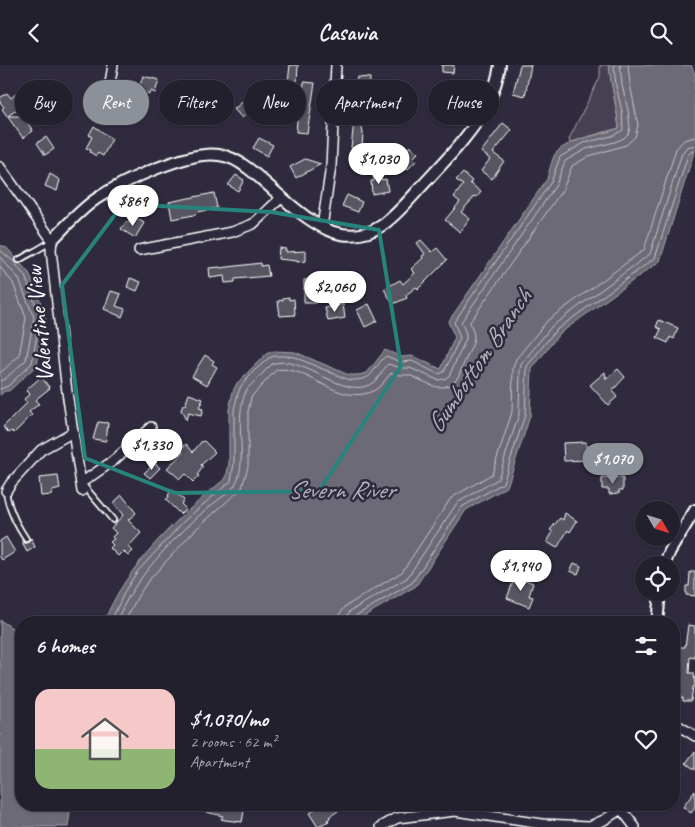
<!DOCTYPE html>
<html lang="en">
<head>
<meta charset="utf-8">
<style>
  body { margin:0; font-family:Caveat,sans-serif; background:#2b2836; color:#f1f3f6; height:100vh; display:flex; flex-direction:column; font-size:19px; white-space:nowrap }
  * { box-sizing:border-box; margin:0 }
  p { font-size:16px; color:#a3a3aa }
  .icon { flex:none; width:28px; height:28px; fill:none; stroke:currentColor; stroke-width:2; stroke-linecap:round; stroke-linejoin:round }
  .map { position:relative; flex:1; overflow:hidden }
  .sheet { position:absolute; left:15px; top:551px; width:665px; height:195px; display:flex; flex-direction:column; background:#23202e; border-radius:20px; box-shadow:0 1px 4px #0004,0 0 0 1px #403e4a }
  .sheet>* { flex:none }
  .top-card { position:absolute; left:15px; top:15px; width:665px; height:45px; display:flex; gap:10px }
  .needle { width:32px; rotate:129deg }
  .tools { position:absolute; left:635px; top:436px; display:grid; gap:10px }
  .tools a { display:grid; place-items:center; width:45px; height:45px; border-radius:50%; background:#23202e; box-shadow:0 1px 4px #0004,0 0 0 1px #403e4a; font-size:25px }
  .price { position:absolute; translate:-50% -42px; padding:0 11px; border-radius:18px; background:#fff; color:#222; font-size:16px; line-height:32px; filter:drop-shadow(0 1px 2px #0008) }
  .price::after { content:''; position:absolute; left:50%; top:30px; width:15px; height:11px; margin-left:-8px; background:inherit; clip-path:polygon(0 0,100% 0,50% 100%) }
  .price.active { background:#8c9099; color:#fff }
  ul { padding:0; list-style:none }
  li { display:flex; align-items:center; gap:15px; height:125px; padding:0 20px }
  li span { display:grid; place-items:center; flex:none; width:140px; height:100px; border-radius:15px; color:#555 }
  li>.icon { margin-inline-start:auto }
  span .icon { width:60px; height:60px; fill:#fffc; stroke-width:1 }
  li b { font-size:21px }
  h2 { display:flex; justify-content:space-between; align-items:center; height:60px; padding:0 20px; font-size:21px }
  .tag { padding:0 18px; border-radius:22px; background:#23202e; box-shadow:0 1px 4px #0004,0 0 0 1px #403e4a; font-size:18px; line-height:45px }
  .tag.active { background:#8c9099; color:#fff }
  header { display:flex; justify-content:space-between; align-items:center; height:65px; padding:0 20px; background:#23202e; font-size:22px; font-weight:800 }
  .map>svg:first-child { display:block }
  .green { fill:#464152; stroke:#a2a0a8 }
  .water { fill:#6d6a77; stroke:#a7a6ad }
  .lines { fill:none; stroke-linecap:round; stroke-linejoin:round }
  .shore { stroke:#c5c3c9; stroke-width:1 }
  .building { fill:#595564; stroke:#fff }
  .service-casing { stroke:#fff; stroke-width:8 }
  .minor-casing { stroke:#fff; stroke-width:12 }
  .tertiary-casing { stroke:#fff; stroke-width:14 }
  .service { stroke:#2f2a3d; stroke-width:4.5 }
  .minor { stroke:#2f2a3d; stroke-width:9 }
  .tertiary { stroke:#2f2a3d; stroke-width:10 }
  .marked { fill:none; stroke:#27847c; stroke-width:4; stroke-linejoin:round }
  .labels { text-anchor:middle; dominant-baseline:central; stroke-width:5; stroke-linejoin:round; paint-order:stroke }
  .street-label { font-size:24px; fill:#fff; stroke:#2f2a3d }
  .water-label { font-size:25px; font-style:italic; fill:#b6b4bb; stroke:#2f2a3d }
</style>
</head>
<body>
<header><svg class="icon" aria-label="back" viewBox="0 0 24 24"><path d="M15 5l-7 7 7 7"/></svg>Casavia<svg class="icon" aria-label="search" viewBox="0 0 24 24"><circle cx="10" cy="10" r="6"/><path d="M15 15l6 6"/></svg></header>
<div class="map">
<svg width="695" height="762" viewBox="0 0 695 762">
  <rect width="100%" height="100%" fill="#2f2a3d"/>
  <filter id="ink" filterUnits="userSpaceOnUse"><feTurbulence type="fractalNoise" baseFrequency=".02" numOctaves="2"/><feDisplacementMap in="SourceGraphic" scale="10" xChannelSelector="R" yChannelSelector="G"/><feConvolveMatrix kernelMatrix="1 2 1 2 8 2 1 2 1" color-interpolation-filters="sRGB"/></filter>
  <g filter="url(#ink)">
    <!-- green -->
    <path class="green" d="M600 0H609C611 21 617 42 619 63L583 73 570 78 569 74 600 12Z"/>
    <!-- water -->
    <path class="water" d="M609 0H691L695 9V84L660 196 559 269 532 304 530 351 507 422 466 445 416 521 354 557H104C126 500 179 451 226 413L229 398V345L233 326 237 318 266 289 274 286 295 287 349 310H358L367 308 385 285 402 292 412 291 441 304 455 272 448 257 547 114C549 107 551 98 554 91 563 74 603 70 619 63 617 42 611 21 609 0Z
      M0 180 7 183 29 208 46 251 37 300 9 326H5L0 330Z
      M0 555 21 569V740H71L68 762H0Z"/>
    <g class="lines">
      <!-- shore -->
      <path class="shore" d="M0 185 13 196 25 211 40 252 32 298 8 321 0 324
        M0 192 19 214 34 253 26 295 5 314 0 316
        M0 202 13 218 26 253 19 291 0 308
        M110 558 126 524 137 507 185 455 231 416 234 398V345L238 328 241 321 255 305 269 293 275 291H285L294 292 349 315C376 316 370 305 386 291L401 297 412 296 438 309 444 307 460 273 454 257 551 117 560 92 584 78 612 71 623 65 622 46 616 21 614 0
        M116 558C133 513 171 477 205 445 213 438 232 427 236 418 249 393 232 353 247 324L272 299C302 287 346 339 374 317 380 312 383 304 388 299L401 303H410L438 315 444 314 449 311 466 274V268L461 257 556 120 565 96 586 84 615 77 624 73 628 69 630 63 628 45 622 20 620 0
        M124 558 138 531 148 516 195 465 242 423 248 401V347L251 332 276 305C306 298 339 344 375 325 382 321 386 313 391 308L400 310H409L436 322H444L451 319 458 312 473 278 474 270 470 257 563 124 572 101 589 91 626 80 635 72 638 60 630 19 628 0
        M338 558 340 548 346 541 402 507 451 433 492 409 512 347 513 303 516 294 548 255 644 185 676 84 684 75 695 72
        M346 558 347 551 350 546 407 513 457 438 498 414 519 349 520 304 522 298 552 261 650 189 682 88 687 82 695 80
        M352 558 355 551 412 518 462 442 503 418 525 350 527 301 556 265 655 193 688 90 691 87 695 86"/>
    </g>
    <!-- building -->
    <path class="building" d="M290 0H298L297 18 288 17Z
      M442 0H454L453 8 442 7Z
      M520 0H531L525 31 513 28Z
      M143 11 159 15 155 28 151 26 150 29 138 26Z
      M357 12 370 13 368 59 361 58 363 68 362 83H351L358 20H356Z
      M304 17 315 18 307 68 296 67 298 44 301 45Z
      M452 19 462 27 453 39 449 36 448 38 441 33 442 31 439 29 445 22 448 25Z
      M23 23 29 31 17 41 19 43 8 51H23L33 66 23 73 2 44 4 42 0 37V33L7 28 11 33Z
      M247 33 255 41 242 53 234 44Z
      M503 58 512 65 493 88 504 96 492 114 481 106 490 94 481 87Z
      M94 61 112 74 103 91 98 88 96 91 90 87 91 85 86 83 92 72 89 70Z
      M46 72 54 84 45 90 37 78Z
      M259 73 273 80 267 91 253 83Z
      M410 81 418 88 413 93 416 96 407 105 397 96Z
      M305 94 321 99 296 113 290 102Z
      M463 108 472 116 470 118 481 127 477 132 475 131 461 147 470 154 460 167 445 155 460 137 454 132 463 120 456 115Z
      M50 109 60 115 57 126 45 121Z
      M236 110 244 115 238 126 228 120Z
      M381 110V115L386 114 388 126 372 129 371 116H374L373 111Z
      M214 128 217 143 197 147 194 150 172 154 169 137Z
      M347 130 362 137 358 147 342 141Z
      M134 152 144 158 135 173 121 164 127 156 130 158Z
      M421 175 432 187 437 183 447 195 418 224 416 222 406 230 407 233 393 239 384 224 400 215 403 219 415 208 411 204 423 193 422 191 425 189 417 178Z
      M279 183 286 184V187L306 186V196L297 197V196L278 194Z
      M261 198V201L267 200 269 211 235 214V217L225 218 224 211 210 213 209 203 220 202V203Z
      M130 213 141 217 137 226 127 222Z
      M304 215H311V219H317L316 238H304Z
      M111 226 121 229 116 241 125 244 122 252 104 244Z
      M289 232V235L294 234 295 250 280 251 278 236 283 235V233Z
      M343 239 345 253 328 256 325 243Z
      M369 239 377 256 365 262 357 245Z
      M659 255 678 263 674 274 670 272 668 278 657 273 661 264 656 262Z
      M205 290 214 296 212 299 217 302 207 320 192 311Z
      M618 304 625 312 612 326 617 332 608 340 590 320 605 307 606 314Z
      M41 312 50 323 35 335 39 339 29 347 32 350 14 368 12 366 9 368 3 362 27 338 24 334 30 329 26 325Z
      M189 329 203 334 199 343 203 344 201 351 188 348 186 355 181 345 183 340H185Z
      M98 357 108 358 106 376 93 374Z
      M204 376 215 387 201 400 203 402 197 410 199 411 193 417 185 409 180 414 167 403 183 388 181 384 186 379 193 387 201 377Z
      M586 377 587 395 564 396 563 378Z
      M155 398 160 403 150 413 144 408Z
      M58 411 60 424 52 426V430L41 431 39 413Z
      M602 413H623V425H619V428L609 429V424H602Z
      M172 425 184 435 181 439 186 444 180 449 166 435 169 431 168 430Z
      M122 430 136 448 128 455 141 468 128 482 133 486 128 491 123 486 118 491 110 483 113 480 110 477 114 474 112 472 116 468 111 463 123 450 113 438Z
      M565 448 577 456 570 467 568 465 557 483 547 477 553 467 550 465 560 453 563 455Z
      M6 472 15 487 2 495 0 492V476Z
      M31 473 35 482 27 487 22 478H28Z
      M574 498 581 501 578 509 570 506Z
      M690 507H695V531L686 530V521H689Z
      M518 512 533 518 529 531 533 532 529 542 507 533 513 517 516 518Z
      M688 560 695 561V593L690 592 689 608H694L695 622H693L691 636H683V633L680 632 681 618H676L678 582H685Z
      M695 686V705L686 698Z
      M695 726V743L691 748 683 742Z
      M207 740 245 741 242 757 225 755 221 754 223 751 206 747Z
      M322 740H334L338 746 329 752 330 753 327 755 329 757 318 762 309 748Z"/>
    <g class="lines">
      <defs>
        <path id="service" d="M19 195C30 188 41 184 51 176
          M84 421 113 455
          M6 426C8 444 16 459 26 474"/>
        <path id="minor" d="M109 24 113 0
          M0 102 52 175 51 185 67 327 82 426
          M322 162 331 101 336 0
          M139 185 232 167 253 159 282 132
          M81 418 113 396 151 362
          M6 426 11 418 41 385 73 367
          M674 658 695 671
          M621 744 635 762
          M381 762 397 753 455 746 542 759 590 761 604 755 621 744 624 740"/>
        <path id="tertiary" d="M52 175C66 161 80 145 96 134 121 117 189 85 219 90 230 91 240 97 249 104 273 123 311 164 341 169 354 171 369 169 381 161 396 151 409 135 421 122 444 97 474 67 489 36 494 25 498 12 500 0
          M664 500 670 486 695 445
          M657 558 660 528"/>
      </defs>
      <!-- service casing -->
      <use href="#service" class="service-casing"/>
      <!-- minor casing -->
      <use href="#minor" class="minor-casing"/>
      <!-- tertiary casing -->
      <use href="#tertiary" class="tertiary-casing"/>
      <!-- service -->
      <use href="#service" class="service"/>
      <!-- minor -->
      <use href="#minor" class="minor"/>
      <!-- tertiary -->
      <use href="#tertiary" class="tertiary"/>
    </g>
  </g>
  <!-- marked area -->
  <path class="marked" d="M123 139 271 147 379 165 401 301 319 426 175 428 85 393 62 220Z"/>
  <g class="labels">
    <!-- street labels -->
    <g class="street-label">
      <text transform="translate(39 259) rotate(-96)">Valentine View</text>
    </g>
    <!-- water labels -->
    <g class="water-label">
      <text transform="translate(479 296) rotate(-56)">Gumbottom Branch</text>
      <text x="341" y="425">Severn River</text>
    </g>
  </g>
</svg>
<div class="tools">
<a><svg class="needle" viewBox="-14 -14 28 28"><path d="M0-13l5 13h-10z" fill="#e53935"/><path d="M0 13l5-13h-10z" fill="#a3a3aa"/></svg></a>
<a><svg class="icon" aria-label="locate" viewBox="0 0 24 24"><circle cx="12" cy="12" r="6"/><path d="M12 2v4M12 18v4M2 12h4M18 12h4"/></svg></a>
</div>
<b class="price" style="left:379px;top:120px">$1,030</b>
<b class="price" style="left:133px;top:162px">$869</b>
<b class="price" style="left:335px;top:248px">$2,060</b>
<b class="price" style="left:152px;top:406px">$1,330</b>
<b class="price active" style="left:613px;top:420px">$1,070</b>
<b class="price" style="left:521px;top:527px">$1,940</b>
<div class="top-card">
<a class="tag">Buy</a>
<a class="tag active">Rent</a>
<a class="tag">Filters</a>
<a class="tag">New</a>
<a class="tag">Apartment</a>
<a class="tag">House</a>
</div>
<section class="sheet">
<h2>6 homes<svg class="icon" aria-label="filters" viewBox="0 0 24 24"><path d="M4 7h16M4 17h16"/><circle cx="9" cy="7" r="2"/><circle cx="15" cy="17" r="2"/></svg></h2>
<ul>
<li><span style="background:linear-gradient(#f6c9c9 60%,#8fb573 0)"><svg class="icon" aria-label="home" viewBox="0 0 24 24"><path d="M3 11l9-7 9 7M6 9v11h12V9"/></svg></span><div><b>$1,070/mo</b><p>2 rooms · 62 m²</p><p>Apartment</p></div><svg class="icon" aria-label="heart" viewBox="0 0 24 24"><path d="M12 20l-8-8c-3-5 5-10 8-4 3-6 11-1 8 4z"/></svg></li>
</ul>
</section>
</div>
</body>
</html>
